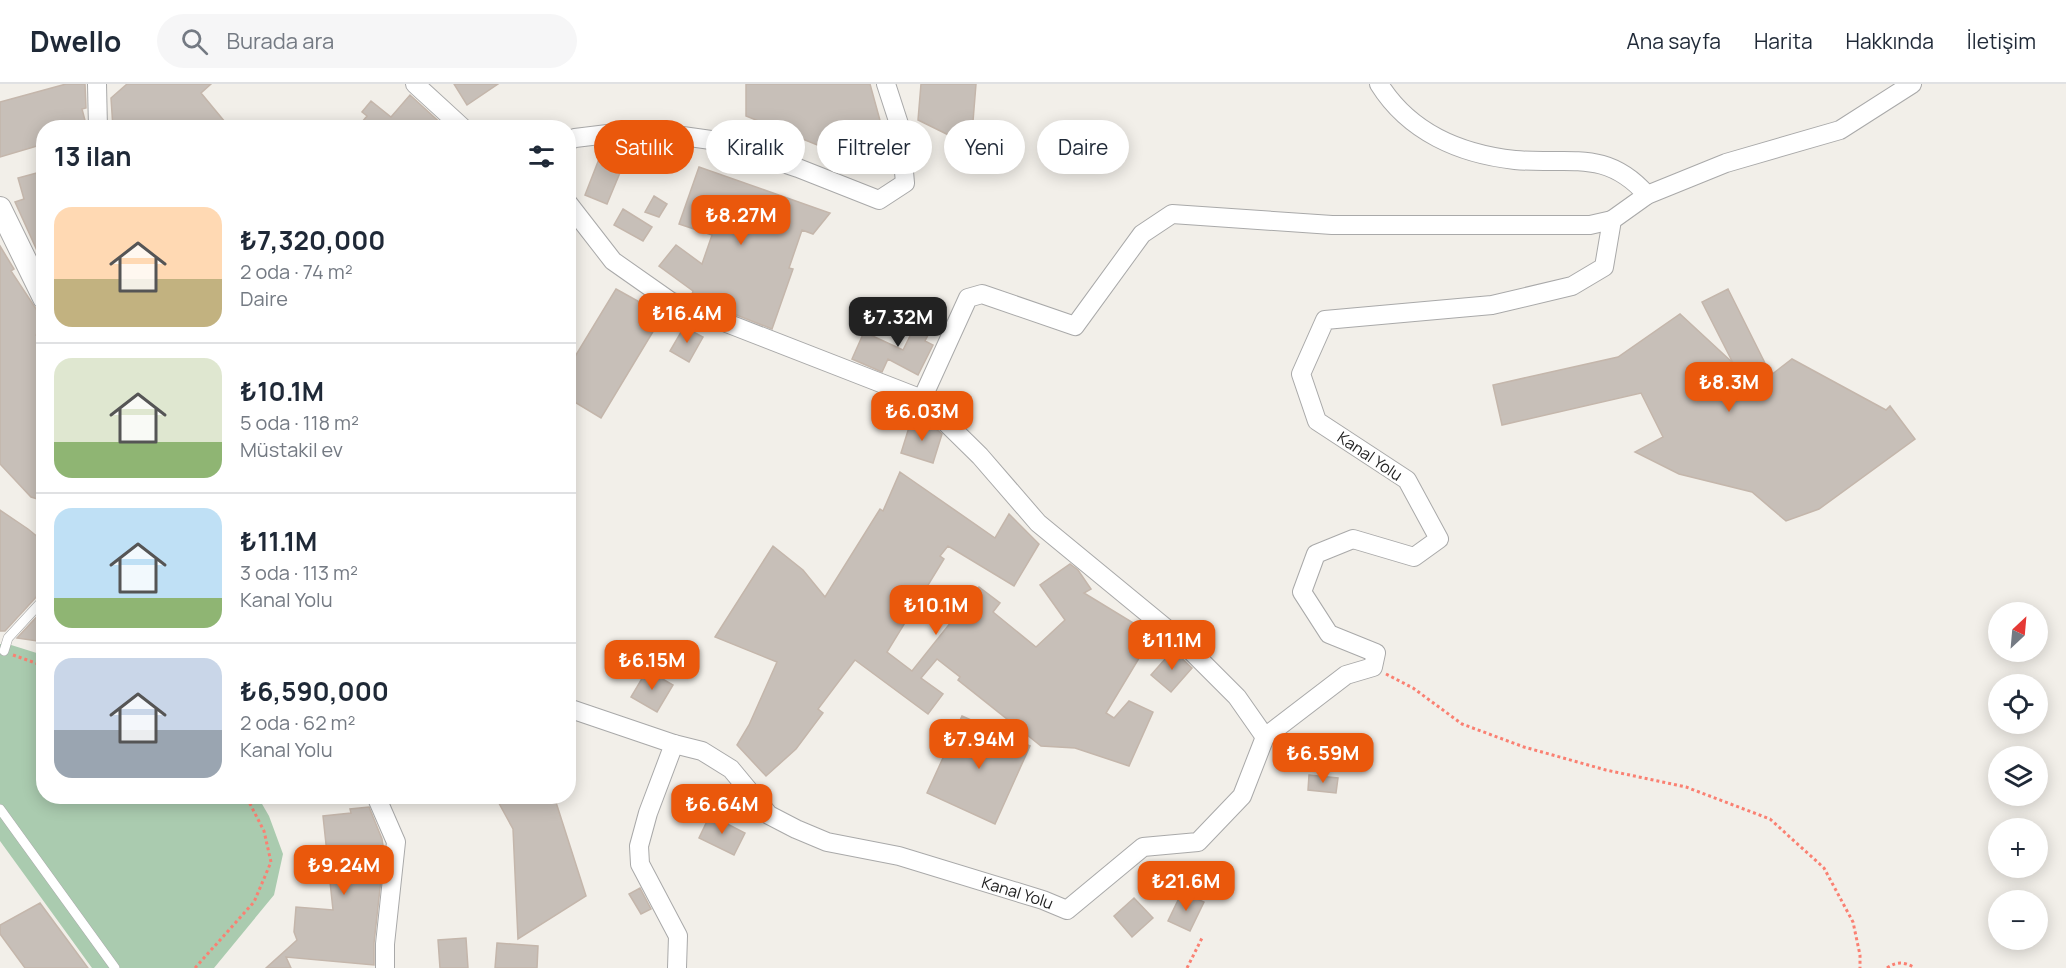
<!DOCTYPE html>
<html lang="tr">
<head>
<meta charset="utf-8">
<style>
  body { margin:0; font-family:Manrope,sans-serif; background:#f6f6f7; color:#1f2937; height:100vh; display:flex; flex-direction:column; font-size:22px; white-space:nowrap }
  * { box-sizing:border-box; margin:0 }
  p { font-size:20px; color:#747a83 }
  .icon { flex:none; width:33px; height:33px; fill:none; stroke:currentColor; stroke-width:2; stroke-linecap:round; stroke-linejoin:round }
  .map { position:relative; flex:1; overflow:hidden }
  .panel { position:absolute; left:36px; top:36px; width:540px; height:684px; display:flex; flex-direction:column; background:#fff; border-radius:24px; box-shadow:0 3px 15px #0003 }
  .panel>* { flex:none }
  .top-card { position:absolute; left:594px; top:36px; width:570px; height:54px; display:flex; gap:12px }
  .needle { width:39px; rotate:26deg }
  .buttons { position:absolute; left:1988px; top:518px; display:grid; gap:12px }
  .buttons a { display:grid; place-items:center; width:60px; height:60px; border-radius:50%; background:#fff; box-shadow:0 3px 15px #0003; font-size:30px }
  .price { position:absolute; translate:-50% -51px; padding:0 14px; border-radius:12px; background:#ea580c; color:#fff; font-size:20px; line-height:39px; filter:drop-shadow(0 2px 3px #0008) }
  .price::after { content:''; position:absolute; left:50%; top:36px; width:18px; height:14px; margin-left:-9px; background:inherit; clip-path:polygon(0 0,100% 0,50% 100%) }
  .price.on { background:#222; color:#fff }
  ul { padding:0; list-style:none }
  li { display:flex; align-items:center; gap:18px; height:150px; padding:0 18px }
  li+li { border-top:2px solid #e0e1e3 }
  li span { display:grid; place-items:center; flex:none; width:168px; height:120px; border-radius:18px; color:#555 }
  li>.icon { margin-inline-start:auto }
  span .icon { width:72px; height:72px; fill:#fffc; stroke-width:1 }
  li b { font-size:26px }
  h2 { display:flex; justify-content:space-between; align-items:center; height:72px; padding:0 18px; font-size:26px }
  .pill { padding:0 21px; border-radius:27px; background:#fff; box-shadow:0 3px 15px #0003; font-size:21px; line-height:54px }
  .pill.on { background:#ea580c; color:#fff }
  header { display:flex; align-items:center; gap:36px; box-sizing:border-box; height:84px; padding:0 30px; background:#fff; border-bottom:2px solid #e0e1e3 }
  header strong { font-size:28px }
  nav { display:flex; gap:33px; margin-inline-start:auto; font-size:21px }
  .search { width:420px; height:54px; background:#f6f6f7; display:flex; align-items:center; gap:15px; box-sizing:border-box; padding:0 21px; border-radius:33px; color:#747a83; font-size:22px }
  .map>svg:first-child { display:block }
  .cemetery { fill:#aacbaf }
  .building { fill:#c7bfb8; stroke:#c4b6ab; stroke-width:1.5 }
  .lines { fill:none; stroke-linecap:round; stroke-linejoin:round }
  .service-casing { stroke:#a9a9a9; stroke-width:10 }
  .minor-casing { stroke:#a9a9a9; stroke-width:20 }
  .tertiary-casing { stroke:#a9a9a9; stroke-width:24 }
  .path { stroke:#fa8072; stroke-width:3; stroke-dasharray:3 3; stroke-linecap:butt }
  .service { stroke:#fff; stroke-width:9 }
  .minor { stroke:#fff; stroke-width:18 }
  .tertiary { stroke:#fff; stroke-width:22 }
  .labels { text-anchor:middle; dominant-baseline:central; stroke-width:4.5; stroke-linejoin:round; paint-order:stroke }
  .street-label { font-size:16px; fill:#222; stroke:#fff }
</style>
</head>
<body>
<header>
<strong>Dwello</strong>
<div class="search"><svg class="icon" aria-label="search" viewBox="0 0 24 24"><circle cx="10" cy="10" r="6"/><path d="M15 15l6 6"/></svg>Burada ara</div>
<nav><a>Ana sayfa</a><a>Harita</a><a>Hakkında</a><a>İletişim</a></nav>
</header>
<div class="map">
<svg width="2066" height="884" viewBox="0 0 2066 884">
  <rect width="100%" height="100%" fill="#f2efe9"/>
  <!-- cemetery -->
  <path class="cemetery" d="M0 560H8L43 571 44 712 258 713 269 732 283 770 274 811 214 884H92L0 757Z"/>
  <!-- building -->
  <path class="building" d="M66 0H85L86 24 82 25 87 44H44V60L0 73V18Z
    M127 0H211L201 9 230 44H113L111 14Z
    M454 0H498L467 21Z
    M746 0H870L881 40 866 44 891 74 879 86 746 32Z
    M921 0H976L971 62 918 36Z
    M410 11 446 44H357L367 32 362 28 371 17 391 33Z
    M599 75 622 84 607 120 585 111Z
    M699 83 830 129 813 150 802 146 789 184 793 185 772 245 691 213 693 207 659 182 676 161 702 180 712 151 679 140Z
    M44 87V182L15 118 24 115 18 94Z
    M654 112 667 120 659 133 645 128Z
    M623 125 652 143 643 157 614 141Z
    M0 162 14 185 11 187 44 237V240L36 251 44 256V417L31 413 0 380Z
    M616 205 663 231 601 334 568 314V284Z
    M1728 205 1771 291 1792 275 1886 326 1890 322 1915 355 1819 425 1786 437 1752 408 1679 390 1635 368 1663 353 1641 309 1502 341 1493 301 1618 273 1680 230 1733 279 1702 218Z
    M923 226 937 234 925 257 933 261 918 291 888 275 882 288 852 275 864 248 903 266Z
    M684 243 703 253 689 278 670 267Z
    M911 337 936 345 942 350 933 379 901 369Z
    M900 388 995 454 1009 430 1039 460 1014 502 948 462 940 472 944 475 887 568 912 587 979 503 1000 519 993 528 1036 563 1065 536 1040 501 1070 480 1078 486 1091 505 1084 509 1153 551 1106 629 1114 634 1129 617 1153 628 1129 682 1075 664 1041 662 958 596 960 593 937 575 921 594 943 610 928 630 855 576 818 625 823 629 796 665 766 692 737 661 749 641 777 578 715 553 773 462 803 486 825 513 880 425 883 427Z
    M0 426 28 445 44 458V508L39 510 5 547H0Z
    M44 525V558L17 554Z
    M1173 566 1192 584 1171 608 1151 591Z
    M647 586 673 601 657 628 631 613Z
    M962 632 1030 662 995 740 927 709Z
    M1309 691 1338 694 1336 709 1308 706Z
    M495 712H554L586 812 518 855 513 745Z
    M369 723 382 755 384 768 374 859V881L286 873 291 884H266L297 856 294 848 296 823 333 826 323 732 351 729 350 725Z
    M710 731 745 749 734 771 699 754Z
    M640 804 651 825 641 830 629 810Z
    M1182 808 1204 818 1190 847 1168 837Z
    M1134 814 1153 834 1132 853 1114 832Z
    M40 819 88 884H25L0 850V841Z
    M466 854 468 884H440L438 856Z
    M497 859 538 862 537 884H495Z"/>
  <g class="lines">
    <defs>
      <path id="service" d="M4 567 8 554 44 515
        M0 725 115 884"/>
      <g id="minor">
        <path d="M97 0 98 44"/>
        <path d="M415 0 463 44"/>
        <path d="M1379 0C1409 48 1460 70 1515 76 1568 81 1606 64 1647 111"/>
        <path d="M568 57 575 54 640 46 718 57 798 84 879 116 905 99 900 43 886 0"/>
        <path d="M568 119 613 177 670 217 922 315 980 372 1038 439 1179 555 1237 613 1265 653"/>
        <path d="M922 315 968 214 982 210 1075 242 1142 150 1172 130 1332 141H1590L1612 136"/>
        <path id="s1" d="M568 624 674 660 702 667 731 685 769 731 796 745 827 758 899 772 1043 816 1067 826 1143 763 1198 758 1242 712 1265 653 1346 591 1373 583 1376 569 1329 550 1302 508 1316 470 1353 455 1414 473 1439 455 1407 396 1317 337 1301 290 1325 236 1492 221 1572 202 1604 183 1612 136 1647 111 1726 79 1840 46 1912 0"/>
        <path d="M674 660 648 729 639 762 640 780 678 852 677 884"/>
        <path d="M376 712 396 758 385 860V884"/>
      </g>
      <path id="tertiary" d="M0 124 44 214"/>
    </defs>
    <!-- service casing -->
    <use href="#service" class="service-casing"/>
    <!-- minor casing -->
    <use href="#minor" class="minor-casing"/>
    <!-- tertiary casing -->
    <use href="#tertiary" class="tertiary-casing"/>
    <!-- path -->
    <path class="path" d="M13 571 44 582
      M1386 590 1413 604 1462 640 1524 663 1606 686 1686 703 1770 735 1824 784 1853 838 1860 871V884
      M195 884 254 818 271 778 264 747 246 712
      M1187 884 1203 852
      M1887 884C1897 877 1905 878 1915 884"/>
    <!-- service -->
    <use href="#service" class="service"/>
    <!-- minor -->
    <use href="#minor" class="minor"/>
    <!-- tertiary -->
    <use href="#tertiary" class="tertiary"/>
  </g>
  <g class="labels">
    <!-- street labels -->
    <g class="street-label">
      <text transform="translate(1370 372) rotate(34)">Kanal Yolu</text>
      <text stroke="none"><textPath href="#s1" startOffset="496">Kanal Yolu</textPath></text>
    </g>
  </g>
</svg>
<div class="buttons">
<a><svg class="needle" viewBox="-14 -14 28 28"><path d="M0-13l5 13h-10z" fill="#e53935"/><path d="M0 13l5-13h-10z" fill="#747a83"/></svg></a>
<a><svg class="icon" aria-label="locate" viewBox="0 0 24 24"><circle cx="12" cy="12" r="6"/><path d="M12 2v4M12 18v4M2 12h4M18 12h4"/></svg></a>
<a><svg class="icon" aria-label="layers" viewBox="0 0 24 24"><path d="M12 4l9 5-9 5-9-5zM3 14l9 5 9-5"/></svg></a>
<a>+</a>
<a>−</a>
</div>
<b class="price" style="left:741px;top:162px">₺8.27M</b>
<b class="price" style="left:687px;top:260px">₺16.4M</b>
<b class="price on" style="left:898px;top:264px">₺7.32M</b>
<b class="price" style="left:1729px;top:329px">₺8.3M</b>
<b class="price" style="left:922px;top:358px">₺6.03M</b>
<b class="price" style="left:936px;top:552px">₺10.1M</b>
<b class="price" style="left:1172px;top:587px">₺11.1M</b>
<b class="price" style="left:652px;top:607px">₺6.15M</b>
<b class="price" style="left:979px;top:686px">₺7.94M</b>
<b class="price" style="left:1323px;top:700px">₺6.59M</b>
<b class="price" style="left:722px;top:751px">₺6.64M</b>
<b class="price" style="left:344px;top:812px">₺9.24M</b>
<b class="price" style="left:1186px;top:828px">₺21.6M</b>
<div class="top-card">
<a class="pill on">Satılık</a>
<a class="pill">Kiralık</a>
<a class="pill">Filtreler</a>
<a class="pill">Yeni</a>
<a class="pill">Daire</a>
</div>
<section class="panel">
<h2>13 ilan<svg class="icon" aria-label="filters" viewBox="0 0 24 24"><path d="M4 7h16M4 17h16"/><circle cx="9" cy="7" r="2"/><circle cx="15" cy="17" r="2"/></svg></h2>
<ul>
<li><span style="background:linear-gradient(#ffd9b3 60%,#c2b280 0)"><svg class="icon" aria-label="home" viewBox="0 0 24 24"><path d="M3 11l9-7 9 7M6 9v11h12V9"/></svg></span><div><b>₺7,320,000</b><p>2 oda · 74 m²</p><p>Daire</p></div></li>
<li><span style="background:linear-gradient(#dfe7d0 70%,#8fb573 0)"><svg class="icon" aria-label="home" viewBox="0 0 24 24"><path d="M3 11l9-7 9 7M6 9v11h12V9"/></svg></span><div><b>₺10.1M</b><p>5 oda · 118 m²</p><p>Müstakil ev</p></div></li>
<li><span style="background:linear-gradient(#bfe0f5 75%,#8fb573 0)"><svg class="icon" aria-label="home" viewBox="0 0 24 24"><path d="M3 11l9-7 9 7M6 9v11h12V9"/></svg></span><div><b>₺11.1M</b><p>3 oda · 113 m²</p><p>Kanal Yolu</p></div></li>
<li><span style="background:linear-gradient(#c9d6e8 60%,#9aa5b1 0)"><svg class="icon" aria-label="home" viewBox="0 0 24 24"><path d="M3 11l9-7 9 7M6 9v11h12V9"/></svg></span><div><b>₺6,590,000</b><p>2 oda · 62 m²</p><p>Kanal Yolu</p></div></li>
</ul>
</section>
</div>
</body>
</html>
